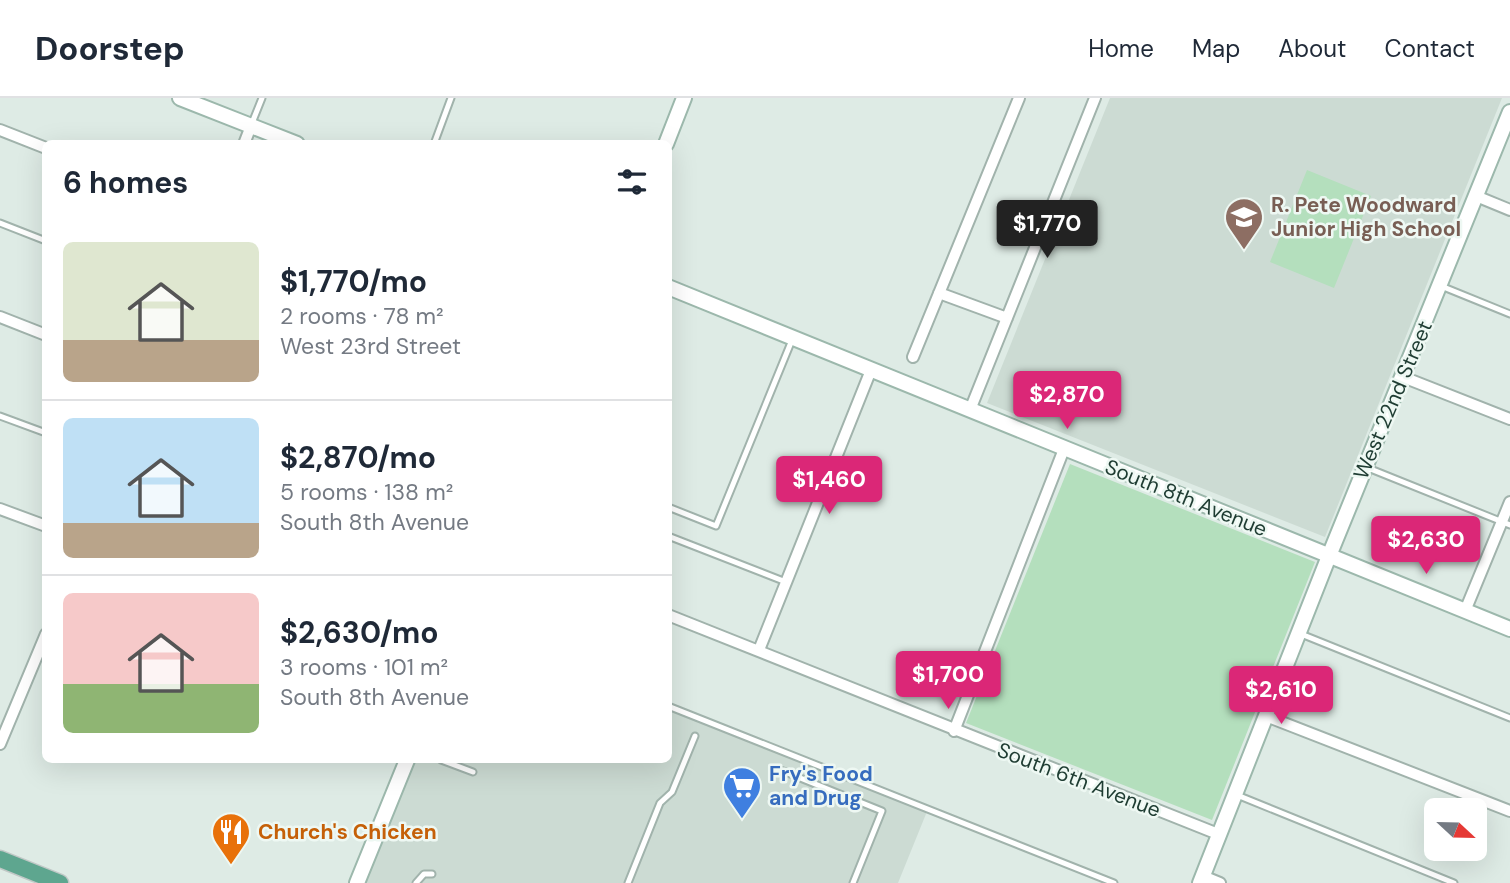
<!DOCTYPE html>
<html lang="en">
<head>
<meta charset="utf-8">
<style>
  body { margin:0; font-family:"DM Sans",sans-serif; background:#f2f2f3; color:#1f2937; height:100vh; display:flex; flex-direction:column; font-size:26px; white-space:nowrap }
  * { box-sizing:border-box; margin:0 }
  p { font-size:23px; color:#747a83 }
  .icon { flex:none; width:38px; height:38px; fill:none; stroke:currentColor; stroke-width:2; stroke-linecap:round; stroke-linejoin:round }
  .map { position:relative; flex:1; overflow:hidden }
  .panel { position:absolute; left:42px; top:42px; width:630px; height:623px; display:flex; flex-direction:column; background:#fff; border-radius:10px; box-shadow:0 7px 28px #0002 }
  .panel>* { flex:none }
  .needle { width:46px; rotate:112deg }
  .controls { position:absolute; left:1424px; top:700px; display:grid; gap:14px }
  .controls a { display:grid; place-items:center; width:63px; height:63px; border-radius:10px; background:#fff; box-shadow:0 7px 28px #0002; font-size:35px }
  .price { position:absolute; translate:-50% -60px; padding:0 16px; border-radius:7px; background:#db2777; color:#fff; font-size:23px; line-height:46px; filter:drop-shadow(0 2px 4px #0008) }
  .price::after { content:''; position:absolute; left:50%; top:42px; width:21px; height:16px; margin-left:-10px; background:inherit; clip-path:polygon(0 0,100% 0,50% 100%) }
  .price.current { background:#222; color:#fff }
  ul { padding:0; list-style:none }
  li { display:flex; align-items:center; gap:21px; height:175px; padding:0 21px }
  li+li { border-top:2px solid #e0e1e3 }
  li span { display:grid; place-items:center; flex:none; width:196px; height:140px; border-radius:10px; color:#555 }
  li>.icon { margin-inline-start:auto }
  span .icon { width:84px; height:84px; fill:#fffc; stroke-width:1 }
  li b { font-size:30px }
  h2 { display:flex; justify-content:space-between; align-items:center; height:84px; padding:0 21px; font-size:30px }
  header { display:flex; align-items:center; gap:42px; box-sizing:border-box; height:98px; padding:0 35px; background:#fff; border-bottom:2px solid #e0e1e3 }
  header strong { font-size:33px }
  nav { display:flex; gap:38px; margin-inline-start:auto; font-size:24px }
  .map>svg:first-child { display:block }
  .built { fill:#ccdbd3 }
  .green { fill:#b4dfbd }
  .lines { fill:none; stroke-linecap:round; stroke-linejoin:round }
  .lane-casing { stroke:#a1b3ac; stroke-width:9 }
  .street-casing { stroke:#a1b3ac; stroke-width:14 }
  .secondary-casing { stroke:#9cb8ac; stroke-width:18 }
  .primary-casing { stroke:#c0c8c6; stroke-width:19 }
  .lane { stroke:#fff; stroke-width:5 }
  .street { stroke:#fff; stroke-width:10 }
  .secondary { stroke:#fff; stroke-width:14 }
  .primary { stroke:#5ea68f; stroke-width:16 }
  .labels { text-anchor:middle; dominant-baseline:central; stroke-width:5; stroke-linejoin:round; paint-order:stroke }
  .education-label { font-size:21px; font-weight:bold; fill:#785e54; stroke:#eef8f3; text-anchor:start }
  .street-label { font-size:21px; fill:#1e3c32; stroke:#eef8f3 }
  .shop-label { font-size:21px; font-weight:bold; fill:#366cbe; stroke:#eef8f3; text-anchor:start }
  .food-label { font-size:21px; font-weight:bold; fill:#c56008; stroke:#eef8f3; text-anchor:start }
</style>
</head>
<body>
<header>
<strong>Doorstep</strong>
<nav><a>Home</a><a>Map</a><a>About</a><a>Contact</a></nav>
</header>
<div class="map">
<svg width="1510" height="785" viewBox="0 0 1510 785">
  <rect width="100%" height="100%" fill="#deebe5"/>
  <!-- built -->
  <path class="built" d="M1110 0H1502L1325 439 987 305Z
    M669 608 928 711 898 785H358L409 662H668Z"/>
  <!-- green -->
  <path class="green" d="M1307 72 1371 98 1334 190 1270 164Z
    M1070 366 1315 464 1212 722 966 625Z"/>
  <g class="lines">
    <defs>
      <path id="lane" d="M252 25 262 0
        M434 46 451 0
        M0 125 46 143
        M1441 188 1510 216
        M0 318 46 335
        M1368 370 1510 427
        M668 409 716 428 792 242
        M668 438 786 484
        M1301 536 1510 620
        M668 608 1114 785
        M441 662 473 674
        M778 671 882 713 853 785
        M1237 697 1454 785
        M416 785 424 776H432
        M628 785 660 705 672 694 695 638"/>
      <path id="street" d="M0 32 46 50
        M244 46 251 28
        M1476 98 1510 112
        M939 195 1007 220
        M0 219 46 237
        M913 259 1019 0
        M1403 279 1510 321
        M970 312 1095 0
        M0 411 46 428
        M1465 513 1510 404
        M668 517 1218 736
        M759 552 871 272
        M1266 618 1510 713
        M954 633 1064 351
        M0 646 46 536
        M1203 778 1220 785"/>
      <path id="secondary" d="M180 0 297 46
        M666 46 684 0
        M668 189 1510 531
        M357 785 407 662
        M1200 785 1329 458 1510 14"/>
      <path id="primary" d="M0 761 60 785"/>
    </defs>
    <!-- lane casing -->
    <use href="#lane" class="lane-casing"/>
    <!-- street casing -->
    <use href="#street" class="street-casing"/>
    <!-- secondary casing -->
    <use href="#secondary" class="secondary-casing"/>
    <!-- primary casing -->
    <use href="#primary" class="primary-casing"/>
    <!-- lane -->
    <use href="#lane" class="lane"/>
    <!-- street -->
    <use href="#street" class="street"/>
    <!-- secondary -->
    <use href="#secondary" class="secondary"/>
    <!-- primary -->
    <use href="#primary" class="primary"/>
  </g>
  <!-- icons -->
  <defs>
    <symbol id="school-pin" viewBox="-11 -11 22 30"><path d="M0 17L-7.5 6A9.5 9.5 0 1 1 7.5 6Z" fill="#8d6e63" stroke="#eef8f3"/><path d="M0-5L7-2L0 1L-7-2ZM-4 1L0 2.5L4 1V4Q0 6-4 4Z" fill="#fff"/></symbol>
    <symbol id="supermarket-pin" viewBox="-11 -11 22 30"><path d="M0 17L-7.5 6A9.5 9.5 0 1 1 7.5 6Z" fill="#3f7fe0" stroke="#eef8f3"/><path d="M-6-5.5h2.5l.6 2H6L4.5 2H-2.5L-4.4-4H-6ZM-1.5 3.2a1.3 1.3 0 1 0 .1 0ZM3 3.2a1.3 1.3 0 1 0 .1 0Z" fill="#fff"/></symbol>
    <symbol id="restaurant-pin" viewBox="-11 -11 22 30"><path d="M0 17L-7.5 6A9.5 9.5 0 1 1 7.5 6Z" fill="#e8710a" stroke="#eef8f3"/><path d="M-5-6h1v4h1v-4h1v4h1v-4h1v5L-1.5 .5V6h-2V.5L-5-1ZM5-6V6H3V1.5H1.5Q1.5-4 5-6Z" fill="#fff"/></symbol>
  </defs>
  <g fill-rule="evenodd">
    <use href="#school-pin" x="1222" y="97" width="44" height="60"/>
    <use href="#supermarket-pin" x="720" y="666" width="44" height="60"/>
    <use href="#restaurant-pin" x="209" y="712" width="44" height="60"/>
  </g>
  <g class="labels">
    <!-- education labels -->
    <g class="education-label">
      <text x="1271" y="107">R. Pete Woodward<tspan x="1271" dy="24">Junior High School</tspan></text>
    </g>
    <!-- street labels -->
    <g class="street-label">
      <text transform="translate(1393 302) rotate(-67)">West 22nd Street</text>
      <text transform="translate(1186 400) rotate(22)">South 8th Avenue</text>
      <text transform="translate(1079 682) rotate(21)">South 6th Avenue</text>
    </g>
    <!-- shop labels -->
    <g class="shop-label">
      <text x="769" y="676">Fry's Food<tspan x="769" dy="24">and Drug</tspan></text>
    </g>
    <!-- food labels -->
    <g class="food-label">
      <text x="258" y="734">Church's Chicken</text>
    </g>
  </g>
</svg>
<div class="controls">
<a><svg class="needle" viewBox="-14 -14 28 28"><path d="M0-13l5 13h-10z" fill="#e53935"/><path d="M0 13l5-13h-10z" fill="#747a83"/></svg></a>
</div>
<b class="price current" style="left:1047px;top:162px">$1,770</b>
<b class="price" style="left:1067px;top:333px">$2,870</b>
<b class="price" style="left:829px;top:418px">$1,460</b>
<b class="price" style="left:1426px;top:478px">$2,630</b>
<b class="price" style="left:948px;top:613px">$1,700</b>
<b class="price" style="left:1281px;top:628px">$2,610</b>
<section class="panel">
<h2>6 homes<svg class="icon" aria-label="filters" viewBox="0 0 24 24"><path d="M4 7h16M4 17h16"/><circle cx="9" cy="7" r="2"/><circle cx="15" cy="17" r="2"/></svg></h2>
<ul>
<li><span style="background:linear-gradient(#dfe7d0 70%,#b9a48a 0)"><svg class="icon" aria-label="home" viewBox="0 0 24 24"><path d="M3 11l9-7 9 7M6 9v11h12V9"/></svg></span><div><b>$1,770/mo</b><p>2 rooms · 78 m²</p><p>West 23rd Street</p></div></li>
<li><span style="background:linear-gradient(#bfe0f5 75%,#b9a48a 0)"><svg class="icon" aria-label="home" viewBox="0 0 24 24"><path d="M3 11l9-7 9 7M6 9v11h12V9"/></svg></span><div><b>$2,870/mo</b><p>5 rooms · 138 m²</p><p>South 8th Avenue</p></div></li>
<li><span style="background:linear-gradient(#f6c9c9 65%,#8fb573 0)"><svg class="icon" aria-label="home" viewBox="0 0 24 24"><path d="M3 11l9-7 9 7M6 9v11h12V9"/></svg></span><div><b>$2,630/mo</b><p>3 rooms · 101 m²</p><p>South 8th Avenue</p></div></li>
</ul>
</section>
</div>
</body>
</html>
